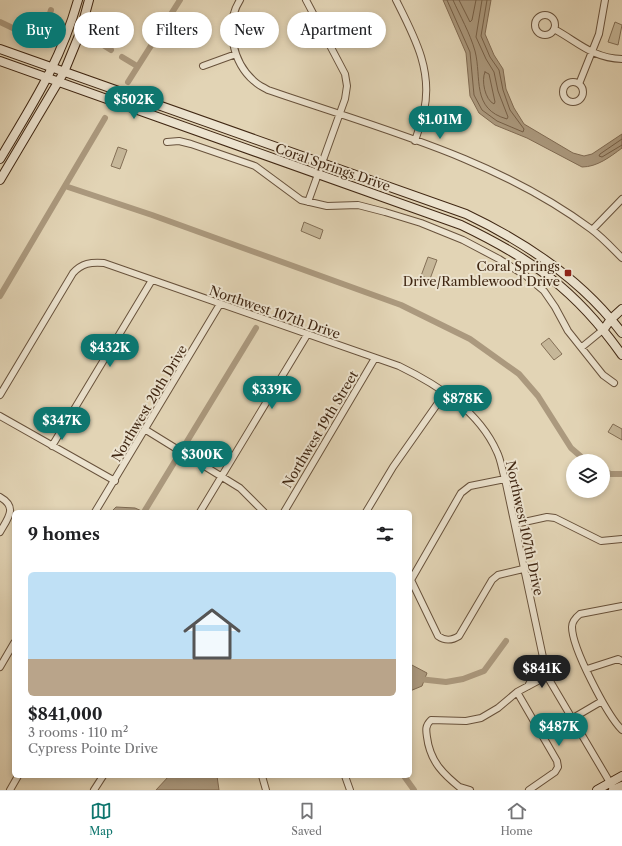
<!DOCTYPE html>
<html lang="en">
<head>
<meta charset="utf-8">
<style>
  body { margin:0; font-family:"Libre Caslon Text",serif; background:#f6f6f6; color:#202124; height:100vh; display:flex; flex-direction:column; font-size:15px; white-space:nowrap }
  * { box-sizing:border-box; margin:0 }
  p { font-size:13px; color:#757577 }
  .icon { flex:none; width:22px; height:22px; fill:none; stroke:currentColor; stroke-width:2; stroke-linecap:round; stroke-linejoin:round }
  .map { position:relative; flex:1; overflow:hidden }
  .sheet { position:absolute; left:12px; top:510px; width:400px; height:268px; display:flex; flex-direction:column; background:#fff; border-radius:6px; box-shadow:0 2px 6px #0003 }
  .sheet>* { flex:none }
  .hud { position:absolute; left:12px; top:12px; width:400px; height:36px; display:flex; gap:8px }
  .tools { position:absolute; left:566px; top:454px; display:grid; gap:8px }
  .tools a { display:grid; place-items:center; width:44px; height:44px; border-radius:50%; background:#fff; box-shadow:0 2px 6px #0003; font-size:20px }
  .price { position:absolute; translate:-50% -34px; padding:0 9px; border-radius:14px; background:#0f766e; color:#fff; font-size:13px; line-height:26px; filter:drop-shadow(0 1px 2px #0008) }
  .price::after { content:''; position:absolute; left:50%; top:24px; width:12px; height:9px; margin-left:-6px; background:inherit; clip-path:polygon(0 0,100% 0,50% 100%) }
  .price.current { background:#222; color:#fff }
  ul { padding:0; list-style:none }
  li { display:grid; align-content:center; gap:8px; height:212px; padding:0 16px }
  li span { display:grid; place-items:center; height:124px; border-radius:6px; color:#555 }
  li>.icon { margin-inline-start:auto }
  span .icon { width:72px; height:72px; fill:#fffc; stroke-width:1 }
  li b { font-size:17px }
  h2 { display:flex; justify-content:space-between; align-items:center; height:48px; padding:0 16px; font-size:17px }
  .chip { padding:0 14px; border-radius:18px; background:#fff; box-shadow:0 2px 6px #0003; font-size:14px; line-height:36px }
  .chip.current { background:#0f766e; color:#fff }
  .dock { display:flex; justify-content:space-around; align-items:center; height:56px; border-top:1px solid #e0e0e0; background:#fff; font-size:11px; color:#757577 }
  .dock a { display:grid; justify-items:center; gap:2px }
  .dock .current { color:#0f766e }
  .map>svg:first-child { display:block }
  .green { fill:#c6b799; stroke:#836f56 }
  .water { fill:#ab997e; stroke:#806b53 }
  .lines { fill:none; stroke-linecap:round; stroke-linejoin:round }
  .shore { stroke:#766048; stroke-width:1 }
  .canal { stroke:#ab997e; stroke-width:6 }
  .street-casing { stroke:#68523c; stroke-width:8 }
  .secondary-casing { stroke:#402713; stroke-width:10 }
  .street { stroke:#ece3cf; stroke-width:6 }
  .secondary { stroke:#ece3cf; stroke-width:8 }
  .poi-dot { fill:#8f2418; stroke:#ece3cf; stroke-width:1.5 }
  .labels { text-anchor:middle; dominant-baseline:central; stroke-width:4; stroke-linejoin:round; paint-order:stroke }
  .street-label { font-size:13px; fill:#402713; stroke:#ece3cf }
  .poi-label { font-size:13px; fill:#402713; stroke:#ece3cf; text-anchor:end }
</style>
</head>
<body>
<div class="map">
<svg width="622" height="790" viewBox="0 0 622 790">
  <rect width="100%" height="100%" fill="#e2d4b5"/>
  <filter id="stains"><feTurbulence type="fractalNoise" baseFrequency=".005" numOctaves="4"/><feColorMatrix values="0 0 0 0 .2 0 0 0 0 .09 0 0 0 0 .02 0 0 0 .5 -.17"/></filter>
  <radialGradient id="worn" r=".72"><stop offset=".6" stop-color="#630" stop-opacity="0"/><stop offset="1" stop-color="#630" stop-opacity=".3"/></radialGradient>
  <!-- green -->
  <path class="green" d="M615 22 622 25 618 45 608 42Z
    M118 147 127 150 120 169 111 166Z
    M304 222 323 230 320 239 301 231Z
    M428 257 437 260 430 279 421 276Z
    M549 338 562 354 554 360 541 344Z
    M613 424 622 429V440L608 432Z"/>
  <!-- water -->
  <path class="water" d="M443 0H491L485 34 494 55 503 69 506 89 514 108 524 124 573 153 584 156 592 154 622 134V148C610 157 597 167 582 167L527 138 495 125 479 113 470 96 466 53Z
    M116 507 135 508 144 512H111Z
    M410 664 427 673 422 686 410 691Z
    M169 776H217L219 790H156Z"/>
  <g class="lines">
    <!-- shore -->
    <path class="shore" d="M447 0 470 52 474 95 482 110 497 121 523 132 524 129 510 110 503 90 499 70 490 57 481 36 487 0
      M453 0C460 16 470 33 475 51 482 78 471 109 507 119L508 117 498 91 494 72 486 59 476 37 482 0
      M459 0 470 22 472 20 476 0
      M485 72 489 74 495 102 494 104C485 100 481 80 485 72Z
      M622 139 600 154 599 156 602 157 622 145"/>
    <!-- canal -->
    <path class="canal" d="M0 22 19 31 37 32 47 23 51 10
      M92 38 111 50
      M122 57 137 66
      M128 82 180 0
      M65 186 152 215 401 305 470 339 519 374 538 396 571 448 586 461
      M0 296 105 118
      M603 471 611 474H622
      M144 512 256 328
      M410 678 446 682 463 679 484 671 506 641
      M404 776 414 790"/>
    <defs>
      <path id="street" d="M240 0C224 25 233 63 254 81 258 85 263 87 268 90 378 128 496 158 591 229 602 237 612 248 622 258
        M306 0 345 74 347 86 345 99 308 202
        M396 0C414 36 433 70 424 111 422 121 418 131 415 141
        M535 25a10 10 0 1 1 20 0a10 10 0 1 1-20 0Z
        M554 29C578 42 592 58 622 59
        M203 66 236 54
        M563 92a10 10 0 1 1 20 0a10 10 0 1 1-20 0Z
        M579 84 599 34 605 0
        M167 142 179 141 191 144 255 166 301 200 327 206 358 205 385 212 421 223 463 240 499 259 526 276 544 291 555 307 568 331 603 375 614 383
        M593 229 622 199
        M582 347 604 329
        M0 395 73 273C82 263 91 262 104 263L399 366C438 385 479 411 497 452 501 460 502 470 505 479L547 676 612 786
        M0 416 115 481
        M146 430 240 488 264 512
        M52 446 152 280
        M505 479 470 486 461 493 411 580 438 636C445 641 451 641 459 636L492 580 498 575 523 569
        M0 497C18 507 8 518 0 532
        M95 512 220 304
        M200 512 307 335
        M284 512 375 358
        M366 512 393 467 445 393
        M515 524 547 517 555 518 601 541 622 539
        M622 606 580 614C575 618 572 622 572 627 572 648 607 715 622 730
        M0 667 14 643
        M587 669 618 659 622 661
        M528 686 533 677 545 669
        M517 692 557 761 558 767 555 772 529 790
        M573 718 602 701
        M262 776 266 790
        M345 776 350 790
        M460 787 470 790
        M10 790 18 776
        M94 790 103 776
        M463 790C444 775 430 762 427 737 426 730 425 726 431 720L466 721 481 718 498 708 517 692 547 676"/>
      <path id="secondary" d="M0 49 466 214C525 242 582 280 622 333
        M0 61 461 225C532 259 576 290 622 355
        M0 159C32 105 61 61 78 0
        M0 180 64 72 80 33 89 0
        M604 329 611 319 622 309
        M597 790 622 776
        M613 790 622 786"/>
    </defs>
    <!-- street casing -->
    <use href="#street" class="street-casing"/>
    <!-- secondary casing -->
    <use href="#secondary" class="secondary-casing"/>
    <!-- street -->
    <use href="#street" class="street"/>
    <!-- secondary -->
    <use href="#secondary" class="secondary"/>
  </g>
  <!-- markers -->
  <rect class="poi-dot" x="564" y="269" width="8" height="8" rx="2"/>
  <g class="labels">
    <!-- street labels -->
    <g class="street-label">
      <text transform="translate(333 167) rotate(19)">Coral Springs Drive</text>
      <text transform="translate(275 312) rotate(19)">Northwest 107th Drive</text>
      <text transform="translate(149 403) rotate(-59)">Northwest 20th Drive</text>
      <text transform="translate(320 429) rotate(-59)">Northwest 19th Street</text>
      <text transform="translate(525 528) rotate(78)">Northwest 107th Drive</text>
    </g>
    <!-- poi labels -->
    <g class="poi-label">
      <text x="560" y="266">Coral Springs<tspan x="560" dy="15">Drive/Ramblewood Drive</tspan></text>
    </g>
  </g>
  <rect width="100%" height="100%" filter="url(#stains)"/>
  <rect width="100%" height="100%" fill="url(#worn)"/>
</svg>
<div class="tools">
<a><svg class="icon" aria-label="layers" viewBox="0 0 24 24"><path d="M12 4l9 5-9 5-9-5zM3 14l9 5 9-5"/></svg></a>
</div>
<b class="price" style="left:134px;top:120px">$502K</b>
<b class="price" style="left:440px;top:140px">$1.01M</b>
<b class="price" style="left:110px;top:368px">$432K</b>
<b class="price" style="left:272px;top:410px">$339K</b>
<b class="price" style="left:463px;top:419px">$878K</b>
<b class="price" style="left:62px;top:441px">$347K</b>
<b class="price" style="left:202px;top:475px">$300K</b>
<b class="price current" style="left:542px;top:689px">$841K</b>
<b class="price" style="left:559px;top:747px">$487K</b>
<div class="hud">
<a class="chip current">Buy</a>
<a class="chip">Rent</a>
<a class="chip">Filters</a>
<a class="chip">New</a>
<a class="chip">Apartment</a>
</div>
<section class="sheet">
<h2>9 homes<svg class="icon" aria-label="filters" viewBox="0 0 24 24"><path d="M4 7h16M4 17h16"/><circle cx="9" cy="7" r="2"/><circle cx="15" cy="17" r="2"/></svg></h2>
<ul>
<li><span style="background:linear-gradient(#bfe0f5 70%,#b9a48a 0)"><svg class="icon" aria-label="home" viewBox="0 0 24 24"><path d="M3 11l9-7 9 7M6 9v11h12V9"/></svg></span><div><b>$841,000</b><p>3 rooms · 110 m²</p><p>Cypress Pointe Drive</p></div></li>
</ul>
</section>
</div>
<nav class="dock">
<a class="current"><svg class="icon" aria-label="map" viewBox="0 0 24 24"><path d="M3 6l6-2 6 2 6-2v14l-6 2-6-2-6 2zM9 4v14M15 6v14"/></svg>Map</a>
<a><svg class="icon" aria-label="saved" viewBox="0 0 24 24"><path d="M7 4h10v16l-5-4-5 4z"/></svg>Saved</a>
<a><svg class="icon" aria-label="home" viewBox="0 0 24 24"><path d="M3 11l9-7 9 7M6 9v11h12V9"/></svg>Home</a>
</nav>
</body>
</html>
